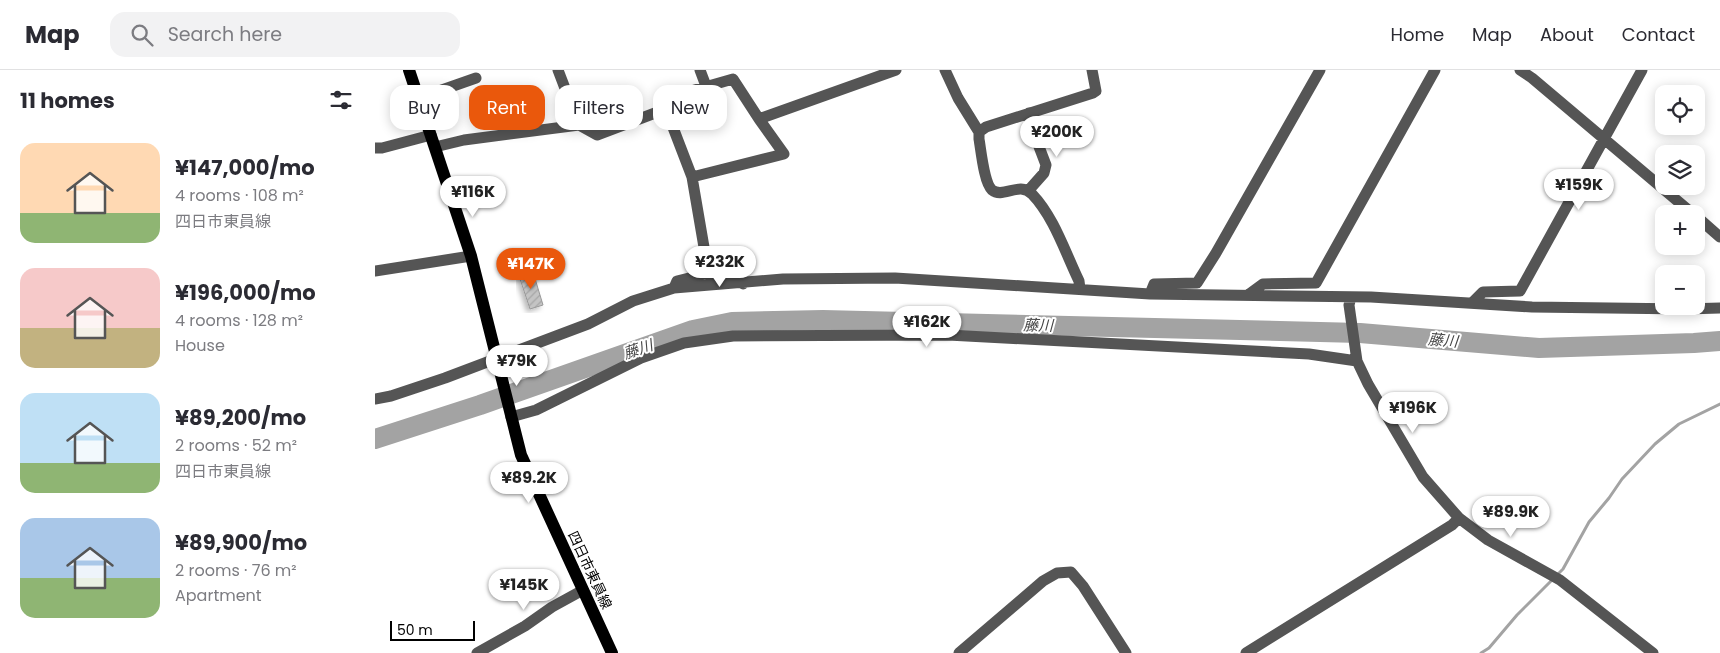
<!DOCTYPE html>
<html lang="en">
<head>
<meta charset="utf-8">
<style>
  body { margin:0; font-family:Poppins,"Noto Sans JP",sans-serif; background:#f2f2f3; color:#2b2b33; height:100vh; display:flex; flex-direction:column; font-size:19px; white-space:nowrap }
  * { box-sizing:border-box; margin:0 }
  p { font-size:16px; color:#7c7c81 }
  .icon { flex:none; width:28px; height:28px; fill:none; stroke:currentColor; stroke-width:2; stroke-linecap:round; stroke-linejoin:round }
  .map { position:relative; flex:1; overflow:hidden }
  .drawer { display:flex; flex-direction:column; background:#fff; width:375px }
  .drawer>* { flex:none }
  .hud { position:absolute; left:15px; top:15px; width:475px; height:45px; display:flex; gap:10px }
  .controls { position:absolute; left:1280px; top:15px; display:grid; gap:10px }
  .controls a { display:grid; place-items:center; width:50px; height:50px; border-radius:10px; background:#fff; box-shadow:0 2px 12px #0003; font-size:25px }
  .scale { position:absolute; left:15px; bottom:12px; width:85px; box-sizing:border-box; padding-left:5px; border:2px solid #000; border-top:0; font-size:14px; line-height:18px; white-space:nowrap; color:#000; -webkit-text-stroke:4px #fff; paint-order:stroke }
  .price { position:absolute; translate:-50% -42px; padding:0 11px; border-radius:18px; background:#fff; color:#222; font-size:16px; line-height:32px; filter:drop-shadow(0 1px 2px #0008) }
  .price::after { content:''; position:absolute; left:50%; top:30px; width:15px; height:11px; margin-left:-8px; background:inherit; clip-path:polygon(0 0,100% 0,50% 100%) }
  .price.current { background:#ea580c; color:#fff }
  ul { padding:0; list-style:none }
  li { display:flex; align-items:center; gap:15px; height:125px; padding:0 20px }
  li span { display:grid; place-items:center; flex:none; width:140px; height:100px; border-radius:15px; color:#555 }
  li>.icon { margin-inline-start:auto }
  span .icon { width:60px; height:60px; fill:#fffc; stroke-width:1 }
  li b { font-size:21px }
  h2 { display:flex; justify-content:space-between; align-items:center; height:60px; padding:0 20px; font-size:21px }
  .tag { padding:0 18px; border-radius:15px; background:#fff; box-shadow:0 2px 12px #0003; font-size:18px; line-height:45px }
  .tag.current { background:#ea580c; color:#fff }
  header { display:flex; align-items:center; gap:30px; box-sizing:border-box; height:70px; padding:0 25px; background:#fff; border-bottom:1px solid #e1e1e2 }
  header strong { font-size:24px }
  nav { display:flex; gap:28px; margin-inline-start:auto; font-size:18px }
  .search { width:350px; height:45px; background:#f2f2f3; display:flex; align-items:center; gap:12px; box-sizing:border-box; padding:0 18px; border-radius:15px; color:#7c7c81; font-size:19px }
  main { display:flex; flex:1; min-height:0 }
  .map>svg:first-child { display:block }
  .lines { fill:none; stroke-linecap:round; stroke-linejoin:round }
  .stream { stroke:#a3a3a3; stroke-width:3 }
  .river { stroke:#a3a3a3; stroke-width:20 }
  .building { fill:url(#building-hatch); stroke:#999; filter:url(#shadow) }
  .minor { stroke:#555; stroke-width:11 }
  .major { stroke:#000; stroke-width:12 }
  .labels { text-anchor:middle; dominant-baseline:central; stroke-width:4; stroke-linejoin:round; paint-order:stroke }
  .street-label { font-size:14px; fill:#000; stroke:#fff }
  .water-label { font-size:15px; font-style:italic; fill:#444; stroke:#fff }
</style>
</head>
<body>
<header>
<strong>Map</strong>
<div class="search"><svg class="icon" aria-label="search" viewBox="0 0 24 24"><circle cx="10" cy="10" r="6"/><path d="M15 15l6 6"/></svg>Search here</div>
<nav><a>Home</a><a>Map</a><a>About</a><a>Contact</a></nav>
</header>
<main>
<section class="drawer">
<h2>11 homes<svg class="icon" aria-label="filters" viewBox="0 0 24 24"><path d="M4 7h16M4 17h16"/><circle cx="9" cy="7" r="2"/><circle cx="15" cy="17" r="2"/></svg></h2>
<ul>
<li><span style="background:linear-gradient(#ffd9b3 70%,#8fb573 0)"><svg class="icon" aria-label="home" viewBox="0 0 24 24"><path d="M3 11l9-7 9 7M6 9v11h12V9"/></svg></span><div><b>¥147,000/mo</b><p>4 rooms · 108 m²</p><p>四日市東員線</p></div></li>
<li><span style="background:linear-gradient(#f6c9c9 60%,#c2b280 0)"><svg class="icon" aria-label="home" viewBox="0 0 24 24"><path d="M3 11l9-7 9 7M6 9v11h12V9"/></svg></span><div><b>¥196,000/mo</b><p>4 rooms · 128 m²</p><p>House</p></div></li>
<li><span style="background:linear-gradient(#bfe0f5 70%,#8fb573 0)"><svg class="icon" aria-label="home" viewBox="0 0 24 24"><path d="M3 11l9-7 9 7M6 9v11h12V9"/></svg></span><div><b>¥89,200/mo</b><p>2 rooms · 52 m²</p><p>四日市東員線</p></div></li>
<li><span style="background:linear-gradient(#a9c7e8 60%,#8fb573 0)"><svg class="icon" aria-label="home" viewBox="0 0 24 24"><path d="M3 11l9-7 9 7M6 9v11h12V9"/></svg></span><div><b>¥89,900/mo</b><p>2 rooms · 76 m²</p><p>Apartment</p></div></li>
</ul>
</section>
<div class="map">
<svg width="1345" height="583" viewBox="0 0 1345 583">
  <defs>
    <pattern id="building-hatch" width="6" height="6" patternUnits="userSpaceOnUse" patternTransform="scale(1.25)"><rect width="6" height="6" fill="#c4c4c4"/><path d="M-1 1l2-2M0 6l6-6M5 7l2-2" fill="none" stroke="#a7a7a7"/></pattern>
    <filter id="shadow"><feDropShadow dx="-3" dy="3" stdDeviation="2.5" flood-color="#0004"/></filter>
  </defs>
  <rect width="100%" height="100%" fill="#fff"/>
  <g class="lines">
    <!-- stream -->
    <path class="stream" d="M1106 583 1114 578 1142 545 1188 499 1214 452 1234 428 1247 409 1280 374 1304 354 1345 334"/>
    <!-- river -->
    <path class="river" d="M0 369 105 335 318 260 357 252 448 250 985 263 1164 278 1319 273 1345 271"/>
  </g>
  <!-- building -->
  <path class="building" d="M158 202 168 235 155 239 144 206Z"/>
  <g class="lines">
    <!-- minor -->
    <path class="minor" d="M183 0 204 55
      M325 0 331 16
      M570 0 583 28 604 62V69C606 80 609 113 617 120 628 129 644 111 657 124 679 147 690 182 704 211L705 219
      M1145 0 1157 8 1318 144
      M44 28 101 8
      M288 40 294 47 317 107 330 183V204L302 211 299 218
      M604 62 611 57 718 23 721 21 717 0
      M60 77 89 70 204 55 222 65 288 40 302 25 358 9 384 49 521 0
      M0 78H7L56 65
      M317 107 409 84 384 49
      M653 121 669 103 671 95 655 53 654 43
      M1321 146 1345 167
      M0 201 96 186
      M330 204 358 205 368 214
      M775 224 779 214 822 213 841 183 945 0
      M873 225 888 214 941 213 1060 0
      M976 227 974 235 982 291 993 314 1048 407 1084 448 1113 470 1185 510 1278 583
      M1097 233 1108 222 1145 221 1267 0
      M0 329 16 326 70 308 213 254 258 231 299 218 408 209 520 208 775 224 996 227 1157 237 1311 239 1345 238
      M136 347 161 340 266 288 309 273 358 266 573 265 934 284 982 291
      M102 583 150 556 177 537 208 520
      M584 583 668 511 682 503 696 502 708 516 751 583
      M871 583 1077 455 1084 448"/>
    <!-- major -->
    <path class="major" d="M34 0 96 186 146 385 237 583"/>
  </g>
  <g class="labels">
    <!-- street labels -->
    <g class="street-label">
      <text transform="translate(215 500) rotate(65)">四日市東員線</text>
    </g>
    <!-- water labels -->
    <g class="water-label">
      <text transform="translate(663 255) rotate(1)">藤川</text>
      <text transform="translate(1068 270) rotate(5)">藤川</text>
      <text transform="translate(263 279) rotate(-19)">藤川</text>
    </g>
  </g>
</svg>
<div class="controls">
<a><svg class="icon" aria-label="locate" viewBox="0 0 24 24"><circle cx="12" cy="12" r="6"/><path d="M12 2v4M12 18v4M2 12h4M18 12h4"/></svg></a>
<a><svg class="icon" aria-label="layers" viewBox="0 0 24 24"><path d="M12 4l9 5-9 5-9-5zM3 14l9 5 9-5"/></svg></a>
<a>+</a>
<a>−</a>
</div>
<div class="scale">50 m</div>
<b class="price" style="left:682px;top:88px">¥200K</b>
<b class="price" style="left:1204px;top:141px">¥159K</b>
<b class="price" style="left:98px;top:148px">¥116K</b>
<b class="price" style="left:345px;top:218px">¥232K</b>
<b class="price current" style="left:156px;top:220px">¥147K</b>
<b class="price" style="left:552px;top:278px">¥162K</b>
<b class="price" style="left:142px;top:317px">¥79K</b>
<b class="price" style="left:1038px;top:364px">¥196K</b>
<b class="price" style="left:154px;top:434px">¥89.2K</b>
<b class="price" style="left:1136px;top:468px">¥89.9K</b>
<b class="price" style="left:149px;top:541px">¥145K</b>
<div class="hud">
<a class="tag">Buy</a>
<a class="tag current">Rent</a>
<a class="tag">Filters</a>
<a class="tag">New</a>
</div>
</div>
</main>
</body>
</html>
